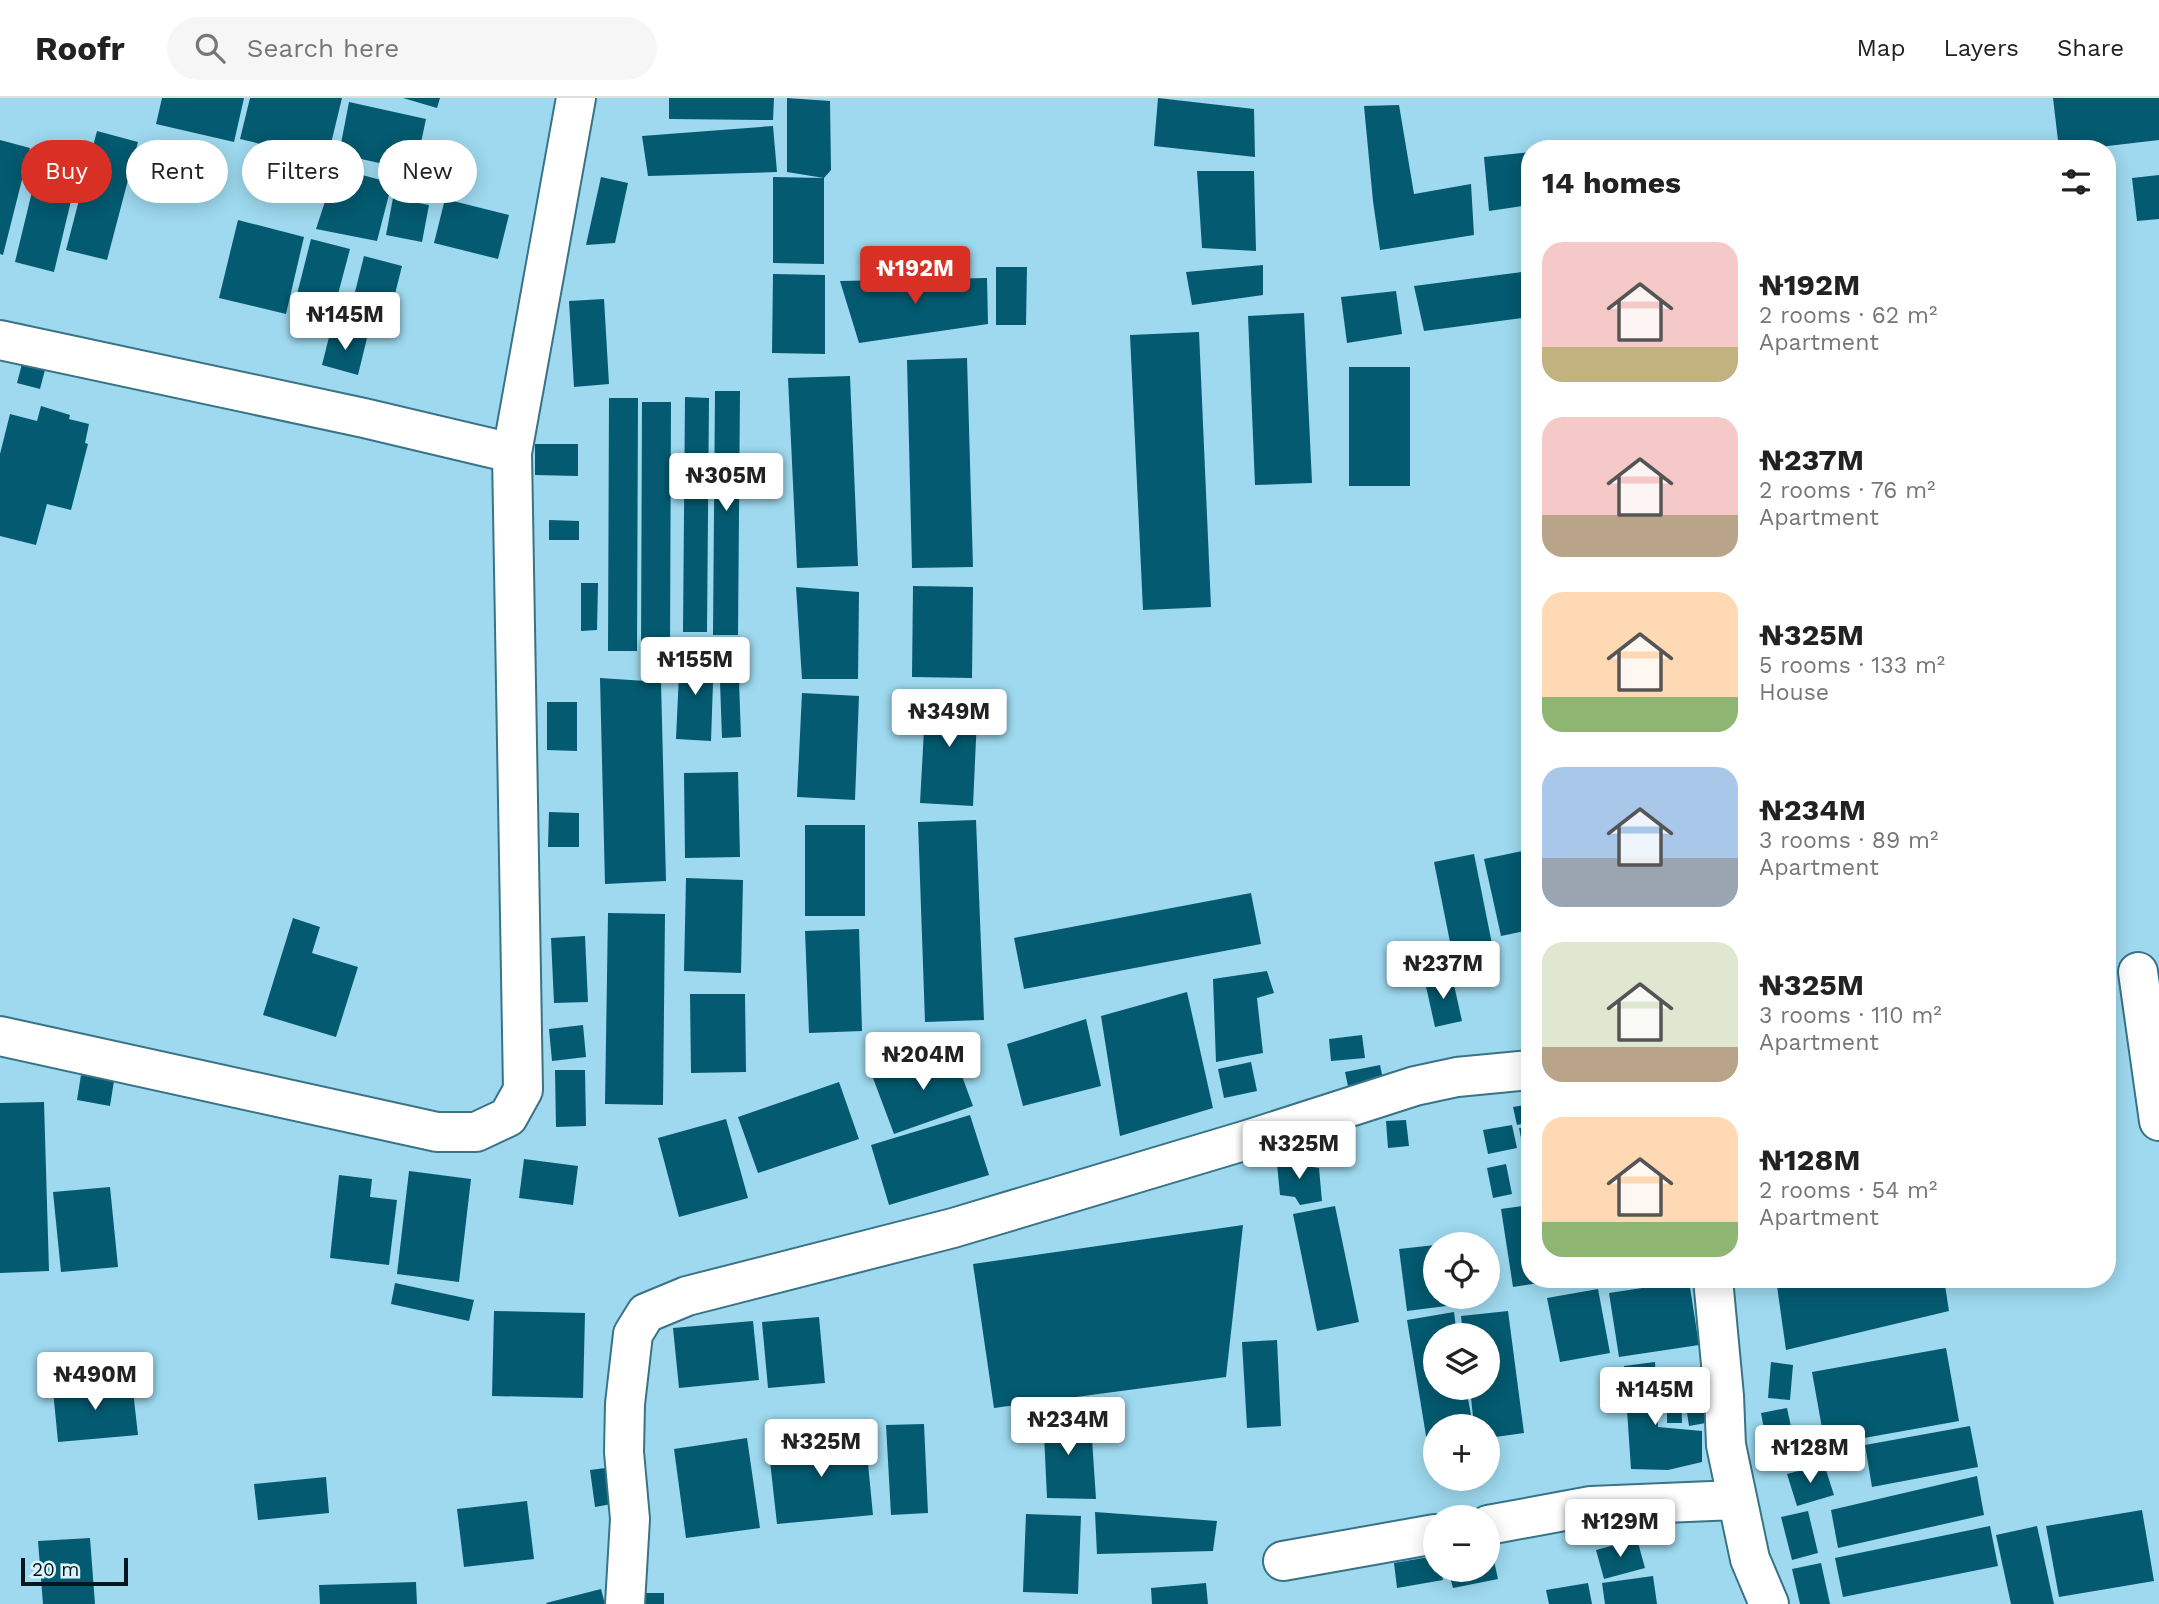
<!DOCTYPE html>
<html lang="en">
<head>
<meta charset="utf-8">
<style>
  body { margin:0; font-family:"Work Sans",sans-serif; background:#f6f6f6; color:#222; height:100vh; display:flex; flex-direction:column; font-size:26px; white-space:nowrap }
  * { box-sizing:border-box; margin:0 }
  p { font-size:23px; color:#767676 }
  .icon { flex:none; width:38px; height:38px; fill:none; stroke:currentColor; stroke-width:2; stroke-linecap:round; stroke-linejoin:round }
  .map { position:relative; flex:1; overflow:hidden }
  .panel { position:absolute; left:1521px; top:42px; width:595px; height:1148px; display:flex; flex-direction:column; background:#fff; border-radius:28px; box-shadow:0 4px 18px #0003 }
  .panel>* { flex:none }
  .banner { position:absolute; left:21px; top:42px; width:665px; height:63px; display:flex; gap:14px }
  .buttons { position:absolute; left:1423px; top:1134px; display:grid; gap:14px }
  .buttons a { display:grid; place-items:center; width:77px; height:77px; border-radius:50%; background:#fff; box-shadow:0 4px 18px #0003; font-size:35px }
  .scale { position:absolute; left:21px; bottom:18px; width:107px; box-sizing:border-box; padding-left:7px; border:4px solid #01171f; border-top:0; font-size:19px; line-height:24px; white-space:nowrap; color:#01171f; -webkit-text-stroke:5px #ddf4fd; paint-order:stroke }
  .price { position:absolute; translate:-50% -60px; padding:0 16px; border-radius:7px; background:#fff; color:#222; font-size:23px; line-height:46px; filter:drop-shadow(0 2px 4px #0008) }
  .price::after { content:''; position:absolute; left:50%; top:42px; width:21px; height:16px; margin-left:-10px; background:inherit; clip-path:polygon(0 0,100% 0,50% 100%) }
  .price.current { background:#d93025; color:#fff }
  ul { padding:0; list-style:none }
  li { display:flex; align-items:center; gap:21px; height:175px; padding:0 21px }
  li span { display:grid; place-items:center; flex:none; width:196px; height:140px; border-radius:21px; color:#555 }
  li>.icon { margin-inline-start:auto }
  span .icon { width:84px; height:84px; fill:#fffc; stroke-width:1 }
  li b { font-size:30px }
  h2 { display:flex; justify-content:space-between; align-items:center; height:84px; padding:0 21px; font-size:30px }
  .pill { padding:0 24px; border-radius:32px; background:#fff; box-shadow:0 4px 18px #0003; font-size:24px; line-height:63px }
  .pill.current { background:#d93025; color:#fff }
  header { display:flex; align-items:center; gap:42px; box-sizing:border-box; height:98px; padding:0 35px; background:#fff; border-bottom:2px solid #e0e0e0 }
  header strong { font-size:33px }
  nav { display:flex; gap:38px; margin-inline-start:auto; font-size:24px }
  .search { width:490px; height:63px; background:#f6f6f6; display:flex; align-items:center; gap:18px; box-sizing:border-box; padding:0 24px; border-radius:38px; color:#767676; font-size:26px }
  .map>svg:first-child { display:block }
  .building { fill:#045a70 }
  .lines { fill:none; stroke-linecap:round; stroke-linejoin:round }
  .minor-casing { stroke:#397386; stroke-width:42 }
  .minor { stroke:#fff; stroke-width:38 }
</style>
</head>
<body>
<header>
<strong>Roofr</strong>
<div class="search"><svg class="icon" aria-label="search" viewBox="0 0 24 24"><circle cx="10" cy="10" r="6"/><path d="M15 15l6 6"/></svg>Search here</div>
<nav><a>Map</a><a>Layers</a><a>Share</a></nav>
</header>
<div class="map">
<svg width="2159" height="1506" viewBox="0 0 2159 1506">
  <rect width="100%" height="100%" fill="#9ed9ef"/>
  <!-- building -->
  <path class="building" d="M162 0H244L234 44 156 26Z
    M250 0H342L327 62 240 41Z
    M403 0H440L437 10Z
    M669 0H774L773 22 669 21Z
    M787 0 830 3 831 72 824 80 787 74Z
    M1158 0 1254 11 1255 59 1154 48Z
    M2053 0H2159V42L2082 51H2059Z
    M349 4 426 21 415 73 339 56Z
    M1399 7 1414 96 1471 86 1474 137 1380 152 1373 103 1364 8Z
    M773 28 777 74 648 78 642 38Z
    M97 33 138 44 107 162 66 152Z
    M0 42 30 50 3 157 0 156Z
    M1530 54V107L1489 113 1484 59Z
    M336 70 392 85 377 143 316 131Z
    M37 73 76 82 54 174 15 164Z
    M1197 73H1254L1256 153 1202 150Z
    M2159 77V121L2137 123 2132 80Z
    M601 79 628 85 615 145 586 147Z
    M773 79 824 80V166L773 165Z
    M393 100 429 107 422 144 386 137Z
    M445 101 509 117 498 161 434 145Z
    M238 122 304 139 286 216 219 200Z
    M311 141 350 151 329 230 291 220Z
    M364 158 402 168 384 240 346 230Z
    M1263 167V197L1192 207 1186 174Z
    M996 169H1027L1026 227H996Z
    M1530 173V219L1424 233 1414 188Z
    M773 176 825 177V256L772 255Z
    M987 180 988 226 859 245 840 183Z
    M1396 193 1402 236 1347 245 1341 199Z
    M604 201 609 286 574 289 569 203Z
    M1304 215 1312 385 1255 387 1248 218Z
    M331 231 367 240 358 277 322 267Z
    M1199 234 1211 509 1143 512 1130 237Z
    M24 258 47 264 40 291 17 285Z
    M967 260 973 469 912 470 907 262Z
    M1349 269H1410V388H1349Z
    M850 278 858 468 797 470 788 280Z
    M715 293H740L738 537H713Z
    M685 299 709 300 707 534H683Z
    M609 300H638L637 553H608Z
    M642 304H671L670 554 641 553Z
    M41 308 70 317 69 321 89 326 85 345 88 346 71 412 47 406 36 447 0 438V356L10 316 37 323Z
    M535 346H578V378L535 377Z
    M549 422 579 423V442H549Z
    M581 485H598L597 532 581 533Z
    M913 488 973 489 972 580 912 579Z
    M796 489 859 494 858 581H802Z
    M680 554 714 556 711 643 676 641Z
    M738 555 741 639 722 640 719 556Z
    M600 580 661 584 666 783 605 786Z
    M802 595 859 598 855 702 797 699Z
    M926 595 978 597 973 708 920 705Z
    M547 604H577V653L547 652Z
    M738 674 740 759 685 760 684 675Z
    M549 714 579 715V749H548Z
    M976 722 984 922 925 924 918 724Z
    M805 727H865V818H805Z
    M1527 752 1530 766V832L1501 838 1484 761Z
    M1474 756 1499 881 1459 889 1434 764Z
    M686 780 743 782 741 875 684 873Z
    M1251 795 1261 846 1024 891 1014 840Z
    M608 815 665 816 663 1007 605 1006Z
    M293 820 320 829 312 855 358 869 336 939 263 917Z
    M859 831 862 933 809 935 805 833Z
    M585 838 588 904 554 905 551 840Z
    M1267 873 1274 895 1257 900 1263 955 1216 964 1213 881Z
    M1452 878 1462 923 1435 929 1425 884Z
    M1187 894 1213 1010 1120 1038 1101 918Z
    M690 896H745L746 974 691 975Z
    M1086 921 1101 988 1023 1008 1007 946Z
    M583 927 586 959 552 963 549 931Z
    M1362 937 1365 960 1331 963 1329 941Z
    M952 951 973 1008 894 1036 873 980Z
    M1251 964 1257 993 1224 1000 1218 971Z
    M1380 967 1384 986 1349 993 1345 974Z
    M555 972H585L586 1028 556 1029Z
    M81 977 114 983 110 1008 77 1002Z
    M839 984 859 1041 758 1075 738 1019Z
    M44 1004 49 1173 0 1175V1005Z
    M1530 1006V1024L1517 1027 1513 1009Z
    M970 1017 989 1077 889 1107 871 1047Z
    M726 1021 748 1100 679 1119 658 1040Z
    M1406 1022 1409 1048 1388 1050 1386 1023Z
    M1512 1027 1517 1050 1488 1056 1483 1032Z
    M1530 1028V1075L1528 1076 1519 1030Z
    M1293 1053 1300 1067 1319 1070 1322 1103 1300 1107 1295 1099 1280 1097 1277 1066Z
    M524 1061 578 1068 573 1107 519 1100Z
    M1506 1066 1512 1096 1493 1100 1487 1070Z
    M409 1073 471 1081 459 1184 397 1176Z
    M339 1077 372 1081 370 1099 397 1102 389 1167 330 1160Z
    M110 1089 118 1169 61 1174 53 1094Z
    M1530 1107V1181L1553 1183 1513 1189 1501 1111Z
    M1335 1108 1359 1224 1317 1233 1293 1116Z
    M1243 1127 1226 1279 994 1310 973 1166Z
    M1435 1147V1199H1453L1454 1207 1407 1213 1399 1151Z
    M1776 1181H1944L1949 1213 1786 1252Z
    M1689 1183 1699 1247 1619 1259 1609 1195Z
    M395 1185 474 1202 469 1223 391 1206Z
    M1598 1191 1610 1255 1560 1264 1547 1200Z
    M494 1213 585 1215 583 1300 492 1298Z
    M1508 1213 1524 1335 1488 1340V1328H1474L1470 1290H1488V1237H1463L1461 1218Z
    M1454 1214 1457 1237H1435V1290H1466L1473 1328H1435V1355L1429 1356 1407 1222Z
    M819 1219 825 1285 768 1290 762 1224Z
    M753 1223 759 1282 679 1290 673 1230Z
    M1277 1242 1281 1328 1247 1330 1242 1244Z
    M1946 1250 1959 1323 1825 1347 1812 1274Z
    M1655 1264 1658 1329 1702 1333V1364L1668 1372 1631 1371 1624 1268Z
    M1771 1264 1793 1267 1790 1302 1768 1300Z
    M1709 1271 1717 1323 1689 1328 1681 1275Z
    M132 1284 138 1337 58 1344 53 1292Z
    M1667 1288H1681L1682 1325H1667Z
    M1787 1310 1793 1338 1766 1342 1761 1315Z
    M1073 1312 1074 1327 1091 1326 1096 1401 1047 1400 1043 1315Z
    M924 1326 928 1415 891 1417 886 1327Z
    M1970 1328 1978 1369 1872 1389 1865 1347Z
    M865 1335 873 1417 777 1426 768 1345Z
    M747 1340 760 1430 686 1440 674 1351Z
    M1824 1366 1834 1397 1797 1408 1787 1376Z
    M613 1369 617 1405 595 1409 590 1372Z
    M1977 1378 1984 1417 1838 1450 1831 1412Z
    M326 1379 329 1415 258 1422 254 1386Z
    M527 1403 534 1461 464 1469 457 1411Z
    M2142 1412 2154 1483 2059 1499 2046 1428Z
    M1808 1413 1818 1455 1792 1462 1781 1419Z
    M1095 1414 1217 1423 1213 1453 1097 1456Z
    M1026 1416 1081 1418 1078 1496 1023 1494Z
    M1990 1428 1998 1468 1843 1499 1835 1460Z
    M2037 1428 2054 1506H2011L1996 1437Z
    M90 1440 95 1506H43L38 1443Z
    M1637 1441 1645 1470 1604 1481 1596 1452Z
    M1491 1449 1498 1481 1453 1490 1448 1472H1488V1450Z
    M1435 1458V1472H1441L1443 1482 1397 1490 1394 1465Z
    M1821 1465 1830 1506H1800L1792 1471Z
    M1653 1478 1657 1506H1605L1602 1485Z
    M416 1484 417 1506H320L319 1487Z
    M1206 1485 1208 1506H1152L1151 1490Z
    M1588 1485 1592 1506H1549L1546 1492Z
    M601 1491 605 1506H547L546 1505Z
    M639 1495H664V1506H639Z"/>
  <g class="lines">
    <defs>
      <path id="minor" d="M0 242 364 320 512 355
        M2138 874 2159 1023
        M0 938 437 1034H476L508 1019 523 992 512 355 576 0
        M1713 1181 1724 1298 1726 1347 1750 1461 1769 1506
        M1488 1427 1591 1408 1736 1402
        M1283 1463 1435 1436
        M625 1506 630 1421 624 1354 625 1306 633 1236 646 1215 687 1198 953 1130 1247 1042 1415 988 1457 979 1530 972"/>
    </defs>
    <!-- minor casing -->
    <use href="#minor" class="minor-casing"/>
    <!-- minor -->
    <use href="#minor" class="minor"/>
  </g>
</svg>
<div class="buttons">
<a><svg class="icon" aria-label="locate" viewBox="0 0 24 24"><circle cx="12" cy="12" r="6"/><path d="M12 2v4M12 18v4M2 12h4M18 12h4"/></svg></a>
<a><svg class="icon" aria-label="layers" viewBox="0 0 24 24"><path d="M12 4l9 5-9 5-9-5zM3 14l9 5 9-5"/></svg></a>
<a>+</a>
<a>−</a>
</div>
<div class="scale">20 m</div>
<b class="price current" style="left:915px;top:208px">₦192M</b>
<b class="price" style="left:345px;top:254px">₦145M</b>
<b class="price" style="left:726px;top:415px">₦305M</b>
<b class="price" style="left:695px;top:599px">₦155M</b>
<b class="price" style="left:949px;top:651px">₦349M</b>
<b class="price" style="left:1443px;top:903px">₦237M</b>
<b class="price" style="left:923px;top:994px">₦204M</b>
<b class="price" style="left:1299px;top:1083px">₦325M</b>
<b class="price" style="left:95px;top:1314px">₦490M</b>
<b class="price" style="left:1655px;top:1329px">₦145M</b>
<b class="price" style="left:1068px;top:1359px">₦234M</b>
<b class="price" style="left:821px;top:1381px">₦325M</b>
<b class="price" style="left:1810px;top:1387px">₦128M</b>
<b class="price" style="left:1620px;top:1461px">₦129M</b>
<div class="banner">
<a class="pill current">Buy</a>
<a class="pill">Rent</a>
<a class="pill">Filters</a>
<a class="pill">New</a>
</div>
<section class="panel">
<h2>14 homes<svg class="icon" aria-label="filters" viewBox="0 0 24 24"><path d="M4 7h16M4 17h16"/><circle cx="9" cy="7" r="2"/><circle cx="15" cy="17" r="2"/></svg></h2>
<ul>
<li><span style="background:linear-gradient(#f6c9c9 75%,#c2b280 0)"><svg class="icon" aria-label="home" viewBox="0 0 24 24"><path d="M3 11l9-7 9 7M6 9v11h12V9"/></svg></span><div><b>₦192M</b><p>2 rooms · 62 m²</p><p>Apartment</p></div></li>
<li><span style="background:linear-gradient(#f6c9c9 70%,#b9a48a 0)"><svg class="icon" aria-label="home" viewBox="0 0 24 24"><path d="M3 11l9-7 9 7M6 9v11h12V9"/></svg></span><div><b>₦237M</b><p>2 rooms · 76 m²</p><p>Apartment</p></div></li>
<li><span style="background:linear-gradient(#ffd9b3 75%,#8fb573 0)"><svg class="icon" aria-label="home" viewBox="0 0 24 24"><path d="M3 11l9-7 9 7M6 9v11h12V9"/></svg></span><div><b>₦325M</b><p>5 rooms · 133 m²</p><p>House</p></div></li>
<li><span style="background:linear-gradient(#a9c7e8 65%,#9aa5b1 0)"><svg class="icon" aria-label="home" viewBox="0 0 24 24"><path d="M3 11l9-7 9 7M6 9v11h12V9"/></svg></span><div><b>₦234M</b><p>3 rooms · 89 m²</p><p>Apartment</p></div></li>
<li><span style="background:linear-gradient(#dfe7d0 75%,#b9a48a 0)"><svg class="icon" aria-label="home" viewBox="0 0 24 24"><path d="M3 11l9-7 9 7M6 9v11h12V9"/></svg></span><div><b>₦325M</b><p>3 rooms · 110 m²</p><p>Apartment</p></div></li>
<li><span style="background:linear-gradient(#ffd9b3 75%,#8fb573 0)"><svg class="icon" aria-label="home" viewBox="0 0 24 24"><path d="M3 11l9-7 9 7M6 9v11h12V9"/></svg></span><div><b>₦128M</b><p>2 rooms · 54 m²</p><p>Apartment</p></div></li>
</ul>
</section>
</div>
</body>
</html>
